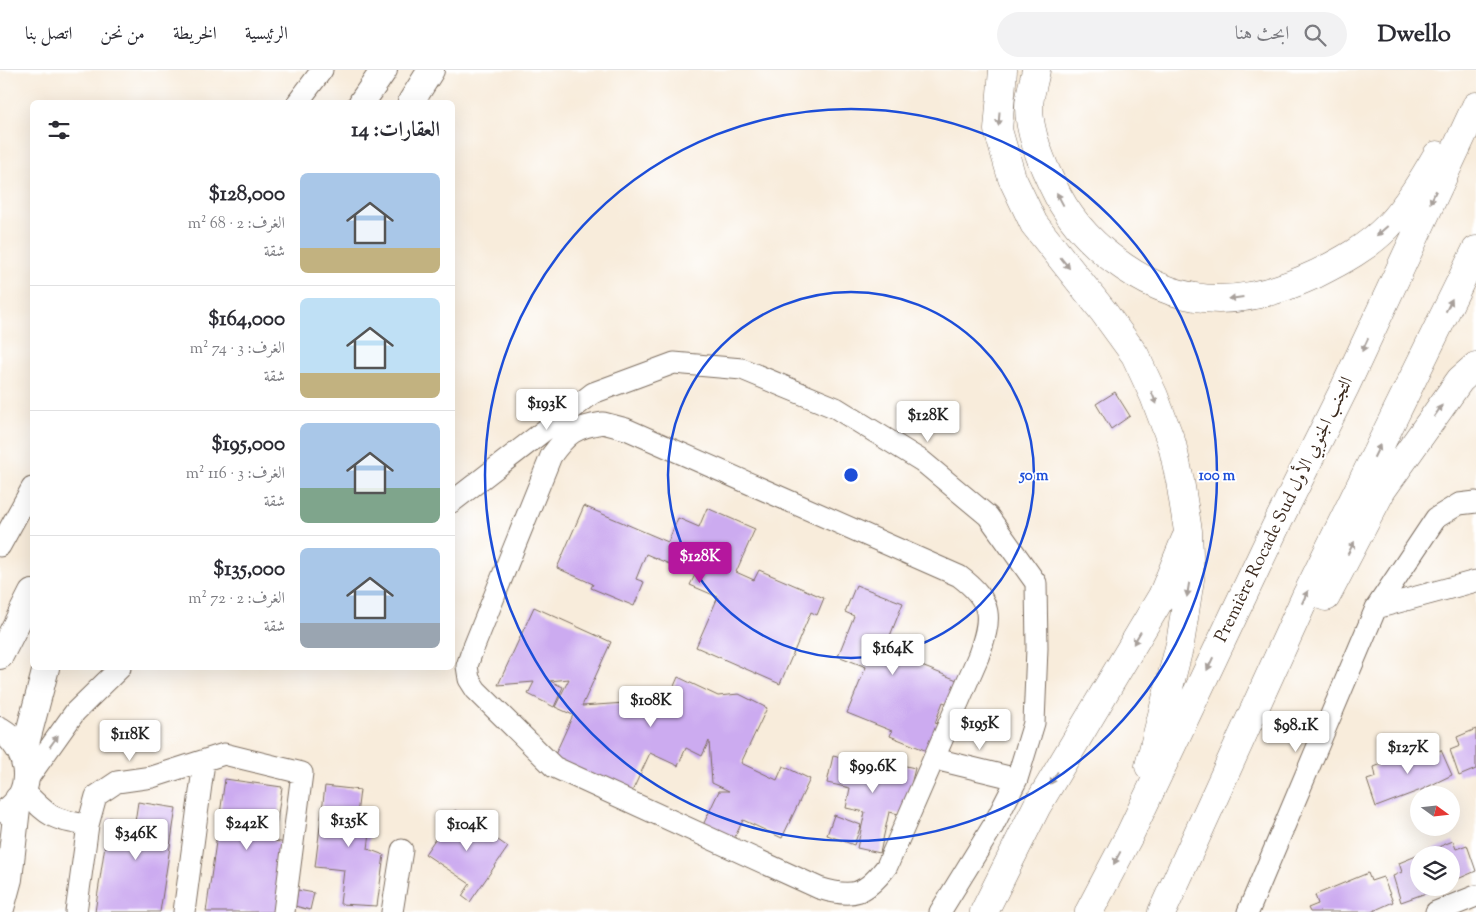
<!DOCTYPE html>
<html lang="ar">
<head>
<meta charset="utf-8">
<style>
  body { margin:0; font-family:"Sorts Mill Goudy",Amiri,serif; background:#f2f2f3; color:#2b2b33; direction:rtl; height:100vh; display:flex; flex-direction:column; font-size:19px; white-space:nowrap }
  * { box-sizing:border-box; margin:0 }
  p { font-size:16px; color:#7c7c81 }
  .icon { flex:none; width:28px; height:28px; fill:none; stroke:currentColor; stroke-width:2; stroke-linecap:round; stroke-linejoin:round }
  .map { position:relative; flex:1; overflow:hidden; direction:ltr }
  .side { position:absolute; left:30px; top:30px; width:425px; height:570px; display:flex; flex-direction:column; background:#fff; border-radius:8px; box-shadow:0 5px 20px #0002; direction:rtl }
  .side>* { flex:none }
  .needle { width:32px; rotate:105deg }
  .fabs { position:absolute; left:1410px; top:716px; display:grid; gap:10px }
  .fabs a { display:grid; place-items:center; width:50px; height:50px; border-radius:50%; background:#fff; box-shadow:0 5px 20px #0002; font-size:25px }
  .price { position:absolute; translate:-50% -42px; padding:0 11px; border-radius:5px; background:#fff; color:#222; font-size:16px; line-height:32px; filter:drop-shadow(0 1px 2px #0008) }
  .price::after { content:''; position:absolute; left:50%; top:30px; width:15px; height:11px; margin-left:-8px; background:inherit; clip-path:polygon(0 0,100% 0,50% 100%) }
  .price.active { background:#b5179e; color:#fff }
  ul { padding:0; list-style:none }
  li { display:flex; align-items:center; gap:15px; height:125px; padding:0 15px }
  li+li { border-top:1px solid #e1e1e2 }
  li span { display:grid; place-items:center; flex:none; width:140px; height:100px; border-radius:8px; color:#555 }
  li>.icon { margin-inline-start:auto }
  span .icon { width:60px; height:60px; fill:#fffc; stroke-width:1 }
  li b { font-size:21px }
  h2 { display:flex; justify-content:space-between; align-items:center; height:60px; padding:0 15px; font-size:21px }
  header { display:flex; align-items:center; gap:30px; box-sizing:border-box; height:70px; padding:0 25px; background:#fff; border-bottom:1px solid #e1e1e2 }
  header strong { font-size:24px }
  nav { display:flex; gap:28px; margin-inline-start:auto; font-size:18px }
  .search { width:350px; height:45px; background:#f2f2f3; display:flex; align-items:center; gap:12px; box-sizing:border-box; padding:0 18px; border-radius:28px; color:#7c7c81; font-size:19px }
  .map>svg:first-child { display:block }
  .building { fill:#ccabf0 }
  .lines { fill:none; stroke-linecap:round; stroke-linejoin:round }
  .minor-casing { stroke:#7d6e60; stroke-width:23 }
  .tertiary-casing { stroke:#7d6e60; stroke-width:28 }
  .motorway-casing { stroke:#7d6e60; stroke-width:29 }
  .minor { stroke:#fff; stroke-width:21 }
  .tertiary { stroke:#fff; stroke-width:26 }
  .motorway { stroke:#fff; stroke-width:28 }
  .oneway { fill:#a79f9a }
  .ring { fill:none; stroke:#1d4ed8; stroke-width:2.5 }
  .labels { text-anchor:middle; dominant-baseline:central; stroke-width:4; stroke-linejoin:round; paint-order:stroke }
  .street-label { font-size:18px; fill:#3b2a1e; stroke:#fff }
  .centre { fill:#1d4ed8; stroke:#fff; stroke-width:2.5 }
  .ring-label { font-size:15px; text-anchor:middle; font-weight:bold; fill:#1d4ed8; stroke:#fff; stroke-width:4; stroke-linejoin:round; paint-order:stroke }
</style>
</head>
<body>
<header>
<strong>Dwello</strong>
<div class="search"><svg class="icon" aria-label="search" viewBox="0 0 24 24"><circle cx="10" cy="10" r="6"/><path d="M15 15l6 6"/></svg>ابحث هنا</div>
<nav><a>الرئيسية</a><a>الخريطة</a><a>من نحن</a><a>اتصل بنا</a></nav>
</header>
<div class="map">
<svg width="1476" height="842" viewBox="0 0 1476 842">
  <rect width="100%" height="100%" fill="#fff"/>
  <filter id="ink" filterUnits="userSpaceOnUse"><feTurbulence type="fractalNoise" baseFrequency=".02" numOctaves="2"/><feDisplacementMap in="SourceGraphic" scale="10" xChannelSelector="R" yChannelSelector="G"/><feConvolveMatrix kernelMatrix="1 2 1 2 8 2 1 2 1" color-interpolation-filters="sRGB"/></filter>
  <filter id="wash" filterUnits="userSpaceOnUse"><feTurbulence type="fractalNoise" baseFrequency=".0096" numOctaves="4" result="noise"/><feDisplacementMap in="SourceGraphic" scale="20" xChannelSelector="R" yChannelSelector="G"/><feGaussianBlur stdDeviation="1.12" result="paint"/><feColorMatrix in="noise" values="0 0 0 0 0 0 0 0 0 0 0 0 0 0 0 0 0 1.4 0 .05"/><feComposite in="paint" operator="in"/></filter>
  <g filter="url(#wash)">
    <rect width="100%" height="100%" fill="#f8ecdb"/>
    <g id="blocks">
      <!-- building -->
      <path class="building" d="M1115 322 1130 346 1111 359 1096 334Z
        M584 436 668 472 678 448 699 457 707 438 755 459 736 502 754 510 759 500 824 528 817 545 811 542 780 614 696 577 718 527 690 515 695 505 646 484 636 509 644 512 634 536 591 518 593 514 557 498Z
        M856 515 903 533 884 581 962 612 953 636 943 632 935 653 943 656 932 683 890 666 892 661 847 643 866 597 838 586 854 546 845 542Z
        M534 537 611 572 582 636 668 630 678 607 718 626 739 624 767 638 741 693 777 710 783 696 810 709 782 768 743 750 734 769 703 755 719 721H729L712 713 709 671 702 686 686 678 678 696 650 683 630 726 553 689 573 645 555 637 569 609 550 611 563 617 554 637 528 624 534 612 498 615Z
        M1476 659V699L1459 706 1450 680 1460 676 1457 667Z
        M1427 676 1430 684 1441 680 1452 705 1421 720 1376 737 1367 710 1376 707 1374 697Z
        M833 686 872 695 874 689 915 698 904 745 889 742 880 783 857 778 865 742 846 738 850 718 827 713Z
        M225 709 282 717 274 771 287 773 278 842H206Z
        M325 716 360 720 356 753 371 754 368 779 384 785 377 836 340 834 344 800 315 797Z
        M138 732 176 738 160 842H95L109 748 135 752Z
        M455 740 508 777 470 832 462 826 470 814 425 784Z
        M834 745 861 755 854 775 827 765Z
        M1453 771 1456 779 1467 775 1476 801 1451 812V785H1419V818H1440L1401 832 1393 806 1402 802 1399 793Z
        M1368 803 1371 811 1383 807 1393 832 1371 842H1310L1308 838 1318 834 1315 825Z
        M298 820 314 823 310 840 295 836Z"/>
    </g>
  </g>
  <g filter="url(#ink)">
    <use href="#blocks" fill-opacity="0" stroke="#7d6e60" stroke-width="1"/>
    <g class="lines">
      <defs>
        <path id="minor" d="M298 32 322 0
          M603 353 626 359 959 506C994 532 992 548 978 587L887 796C866 824 853 829 819 818L554 697 476 620 469 609 467 596 471 584 551 386C567 364 575 357 603 353Z
          M452 432 593 323 674 293 742 299 836 338 922 391 988 446 1036 513 1037 578 1034 653 1017 709 993 756 940 842
          M0 476 32 418
          M1376 538 1476 511
          M935 689 1017 709
          M26 711 75 642 120 598
          M23 720C49 746 51 750 88 755
          M76 842 88 755 96 726 117 712 152 707 224 684 302 703 284 842
          M184 842 204 692
          M392 842 402 780
          M1248 842 1376 538 1436 448 1459 434 1476 432
          M1436 842 1476 826"/>
        <path id="tertiary" d="M362 32 384 0
          M411 32 431 0
          M0 586 32 523
          M0 660C29 677 37 720 7 741
          M23 685 46 598
          M0 842 9 809 18 729"/>
        <path id="motorway" d="M1003 0 998 60 1012 108 1034 154 1103 241 1135 285 1154 326 1172 374 1180 411 1188 461 1190 509 1180 574 1149 696
          M1036 0C1034 12 1029 25 1029 37 1029 66 1045 101 1058 126 1074 156 1096 178 1124 197 1188 241 1247 236 1316 204 1342 191 1368 177 1388 156 1407 136 1423 109 1437 85
          M1326 527 1382 420 1460 310 1476 296
          M984 842 1037 736 1162 526 1185 470
          M1089 842 1130 764 1275 458 1345 317 1476 36
          M1162 842 1305 528 1476 180"/>
      </defs>
      <!-- minor casing -->
      <use href="#minor" class="minor-casing"/>
      <!-- tertiary casing -->
      <use href="#tertiary" class="tertiary-casing"/>
      <!-- motorway casing -->
      <use href="#motorway" class="motorway-casing"/>
      <!-- minor -->
      <use href="#minor" class="minor"/>
      <!-- tertiary -->
      <use href="#tertiary" class="tertiary"/>
      <!-- motorway -->
      <use href="#motorway" class="motorway"/>
    </g>
    <!-- one-way arrows -->
    <defs><path id="oneway-solid" d="M-6-.8H1V-3.2L6.5 0L1 3.2V.8H-6Z" transform="scale(1.25)"/></defs>
    <g class="oneway">
      <use href="#oneway-solid" transform="translate(999 49) rotate(94)"/>
      <use href="#oneway-solid" transform="translate(1433 127) rotate(115)"/>
      <use href="#oneway-solid" transform="translate(1060 129) rotate(-118)"/>
      <use href="#oneway-solid" transform="translate(1382 161) rotate(139)"/>
      <use href="#oneway-solid" transform="translate(1065 193) rotate(51)"/>
      <use href="#oneway-solid" transform="translate(1236 228) rotate(173)"/>
      <use href="#oneway-solid" transform="translate(1449 235) rotate(-64)"/>
      <use href="#oneway-solid" transform="translate(1365 275) rotate(115)"/>
      <use href="#oneway-solid" transform="translate(1154 328) rotate(68)"/>
      <use href="#oneway-solid" transform="translate(1438 341) rotate(-55)"/>
      <use href="#oneway-solid" transform="translate(1377 381) rotate(-64)"/>
      <use href="#oneway-solid" transform="translate(1351 478) rotate(-62)"/>
      <use href="#oneway-solid" transform="translate(1188 520) rotate(99)"/>
      <use href="#oneway-solid" transform="translate(1305 527) rotate(-65)"/>
      <use href="#oneway-solid" transform="translate(1137 568) rotate(121)"/>
      <use href="#oneway-solid" transform="translate(1210 594) rotate(115)"/>
      <use href="#oneway-solid" transform="translate(54 671) rotate(-54)"/>
      <use href="#oneway-solid" transform="translate(1054 708) rotate(121)"/>
      <use href="#oneway-solid" transform="translate(1117 788) rotate(118)"/>
    </g>
  </g>
  <!-- distance rings -->
  <g class="ring">
    <circle cx="851" cy="405" r="183"/>
    <circle cx="851" cy="405" r="366"/>
  </g>
  <g class="labels">
    <!-- street labels -->
    <g class="street-label">
      <text transform="translate(1285 440) rotate(-64)">Première Rocade Sud التجنب الجنوبي الأول</text>
    </g>
  </g>
  <circle cx="851" cy="405" r="8" class="centre"/>
  <g class="ring-label">
    <text x="1034" y="410">50 m</text>
    <text x="1217" y="410">100 m</text>
  </g>
</svg>
<div class="fabs">
<a><svg class="needle" viewBox="-14 -14 28 28"><path d="M0-13l5 13h-10z" fill="#e53935"/><path d="M0 13l5-13h-10z" fill="#7c7c81"/></svg></a>
<a><svg class="icon" aria-label="layers" viewBox="0 0 24 24"><path d="M12 4l9 5-9 5-9-5zM3 14l9 5 9-5"/></svg></a>
</div>
<b class="price" style="left:547px;top:361px">$193K</b>
<b class="price" style="left:928px;top:373px">$128K</b>
<b class="price active" style="left:700px;top:514px">$128K</b>
<b class="price" style="left:893px;top:606px">$164K</b>
<b class="price" style="left:651px;top:658px">$108K</b>
<b class="price" style="left:980px;top:681px">$195K</b>
<b class="price" style="left:1296px;top:683px">$98.1K</b>
<b class="price" style="left:130px;top:692px">$118K</b>
<b class="price" style="left:1408px;top:705px">$127K</b>
<b class="price" style="left:873px;top:724px">$99.6K</b>
<b class="price" style="left:349px;top:778px">$135K</b>
<b class="price" style="left:247px;top:781px">$242K</b>
<b class="price" style="left:467px;top:782px">$104K</b>
<b class="price" style="left:136px;top:791px">$346K</b>
<section class="side">
<h2>العقارات: 14<svg class="icon" aria-label="filters" viewBox="0 0 24 24"><path d="M4 7h16M4 17h16"/><circle cx="9" cy="7" r="2"/><circle cx="15" cy="17" r="2"/></svg></h2>
<ul>
<li><span style="background:linear-gradient(#a9c7e8 75%,#c2b280 0)"><svg class="icon" aria-label="home" viewBox="0 0 24 24"><path d="M3 11l9-7 9 7M6 9v11h12V9"/></svg></span><div><b>$128,000</b><p>الغرف: 2 · 68 m²</p><p>شقة</p></div></li>
<li><span style="background:linear-gradient(#bfe0f5 75%,#c2b280 0)"><svg class="icon" aria-label="home" viewBox="0 0 24 24"><path d="M3 11l9-7 9 7M6 9v11h12V9"/></svg></span><div><b>$164,000</b><p>الغرف: 3 · 74 m²</p><p>شقة</p></div></li>
<li><span style="background:linear-gradient(#a9c7e8 65%,#7fa58c 0)"><svg class="icon" aria-label="home" viewBox="0 0 24 24"><path d="M3 11l9-7 9 7M6 9v11h12V9"/></svg></span><div><b>$195,000</b><p>الغرف: 3 · 116 m²</p><p>شقة</p></div></li>
<li><span style="background:linear-gradient(#a9c7e8 75%,#9aa5b1 0)"><svg class="icon" aria-label="home" viewBox="0 0 24 24"><path d="M3 11l9-7 9 7M6 9v11h12V9"/></svg></span><div><b>$135,000</b><p>الغرف: 2 · 72 m²</p><p>شقة</p></div></li>
</ul>
</section>
</div>
</body>
</html>
